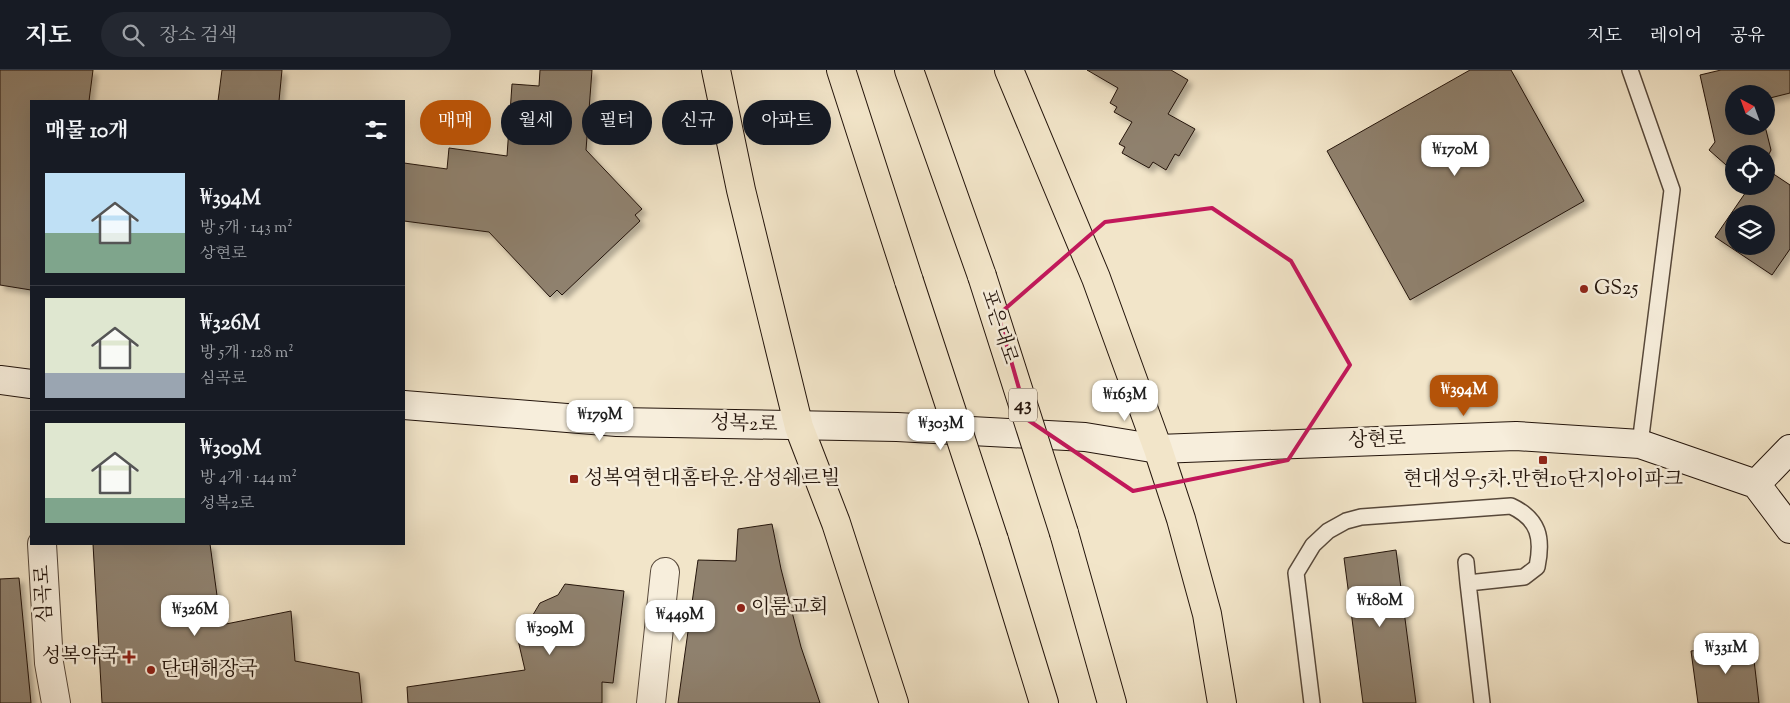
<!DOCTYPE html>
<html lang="ko">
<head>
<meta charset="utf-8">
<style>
  body { margin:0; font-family:"Sorts Mill Goudy","Noto Serif KR",serif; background:#242831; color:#f1f3f6; height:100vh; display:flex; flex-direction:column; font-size:19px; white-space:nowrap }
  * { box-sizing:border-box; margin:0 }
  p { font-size:16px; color:#9ea1a6 }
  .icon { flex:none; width:28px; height:28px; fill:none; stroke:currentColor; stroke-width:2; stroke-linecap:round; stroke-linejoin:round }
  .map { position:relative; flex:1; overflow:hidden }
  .panel { position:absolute; left:30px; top:30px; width:375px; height:445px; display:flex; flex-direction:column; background:#171b24; border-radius:0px; box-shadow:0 5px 20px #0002 }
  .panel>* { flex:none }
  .banner { position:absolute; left:420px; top:30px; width:475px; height:45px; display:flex; gap:10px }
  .needle { width:32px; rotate:319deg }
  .buttons { position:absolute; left:1725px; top:15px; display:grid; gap:10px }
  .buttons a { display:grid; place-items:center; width:50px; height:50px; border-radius:50%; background:#171b24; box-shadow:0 5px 20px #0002; font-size:25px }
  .price { position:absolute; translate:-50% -42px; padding:0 11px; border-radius:10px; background:#fff; color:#222; font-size:16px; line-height:32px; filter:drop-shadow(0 1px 2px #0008) }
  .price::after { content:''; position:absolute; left:50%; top:30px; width:15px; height:11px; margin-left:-8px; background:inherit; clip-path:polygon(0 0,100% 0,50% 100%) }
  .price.selected { background:#b45309; color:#fff }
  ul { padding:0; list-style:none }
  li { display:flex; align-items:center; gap:15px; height:125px; padding:0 15px }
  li+li { border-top:1px solid #363941 }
  li span { display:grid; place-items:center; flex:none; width:140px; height:100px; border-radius:0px; color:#555 }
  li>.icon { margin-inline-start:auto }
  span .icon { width:60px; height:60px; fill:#fffc; stroke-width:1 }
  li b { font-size:21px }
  h2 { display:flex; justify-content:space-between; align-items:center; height:60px; padding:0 15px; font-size:21px }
  .tag { padding:0 18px; border-radius:22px; background:#171b24; box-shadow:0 5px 20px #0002; font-size:18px; line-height:45px }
  .tag.selected { background:#b45309; color:#fff }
  header { display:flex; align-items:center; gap:30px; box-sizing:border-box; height:70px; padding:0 25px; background:#171b24; border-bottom:1px solid #363941 }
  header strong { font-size:24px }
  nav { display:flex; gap:28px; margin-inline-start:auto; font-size:18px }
  .search { width:350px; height:45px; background:#242831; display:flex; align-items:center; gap:12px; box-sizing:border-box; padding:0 18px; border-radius:28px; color:#9ea1a6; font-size:19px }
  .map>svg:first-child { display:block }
  .building { fill:#8f816e; stroke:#23140b; fill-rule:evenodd; filter:url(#shadow) }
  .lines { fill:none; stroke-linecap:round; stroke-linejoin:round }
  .lane-casing { stroke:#57483a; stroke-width:18 }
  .street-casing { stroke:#57483a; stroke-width:30 }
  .secondary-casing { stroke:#23140b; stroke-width:30 }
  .primary-casing { stroke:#23140b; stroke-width:30 }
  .lane { stroke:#f7eedc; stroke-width:15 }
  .street { stroke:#f7eedc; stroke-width:28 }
  .secondary { stroke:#f7eedc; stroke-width:28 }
  .primary { stroke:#f2e5c9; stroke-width:28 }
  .primary-bridge-casing { stroke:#23140b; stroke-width:30; stroke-linecap:butt }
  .primary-bridge { stroke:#f2e5c9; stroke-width:28 }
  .marked { fill:none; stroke:#c2185b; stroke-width:4; stroke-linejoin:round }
  .poi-dot { fill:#8f2418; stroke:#f7eedc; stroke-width:2 }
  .labels { text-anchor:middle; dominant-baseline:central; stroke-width:5; stroke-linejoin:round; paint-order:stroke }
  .shield { fill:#f7eedc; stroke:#63554a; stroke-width:1 }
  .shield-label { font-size:19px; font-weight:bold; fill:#23140b }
  .poi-label { font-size:20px; fill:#23140b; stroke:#f7eedc; text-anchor:start }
  .street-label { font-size:20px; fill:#23140b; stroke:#f7eedc }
</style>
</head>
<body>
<header>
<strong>지도</strong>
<div class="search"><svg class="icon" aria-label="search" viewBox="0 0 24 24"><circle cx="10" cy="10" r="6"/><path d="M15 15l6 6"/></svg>장소 검색</div>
<nav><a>지도</a><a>레이어</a><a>공유</a></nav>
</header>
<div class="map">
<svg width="1790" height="633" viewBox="0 0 1790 633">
  <defs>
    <filter id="shadow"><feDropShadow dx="4.5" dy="4.5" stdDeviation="2.5" flood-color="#0004"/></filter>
  </defs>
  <rect width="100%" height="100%" fill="#f2e5c9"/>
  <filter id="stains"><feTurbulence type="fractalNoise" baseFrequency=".004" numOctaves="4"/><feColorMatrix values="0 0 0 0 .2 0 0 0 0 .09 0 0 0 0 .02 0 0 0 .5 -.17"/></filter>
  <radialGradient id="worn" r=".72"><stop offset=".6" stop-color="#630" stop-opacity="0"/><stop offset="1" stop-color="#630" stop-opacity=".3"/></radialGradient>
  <!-- building -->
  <path class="building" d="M0 0H93L89 31H31V220L0 215Z
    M222 0H282L279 31H218Z
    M540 0H592L586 80 642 139 635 145 640 151 562 225 557 220 550 227 489 162 404 151V93L447 99 449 78 507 86 512 14 539 16Z
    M1087 0H1171L1188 10 1168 44 1195 59 1179 86 1175 84 1166 100 1153 92 1149 98 1122 83 1125 77 1119 74 1132 52 1114 42 1117 37 1110 33 1118 18Z
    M1470 0H1511L1584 131 1410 230 1327 81Z
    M1721 0H1790V23L1766 29V24H1734V56H1765L1771 80 1766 90V84H1734V102L1709 80 1715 72 1700 5Z
    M1766 99 1790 115V179L1772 205 1715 167 1750 116H1766ZM1734 144H1766V176H1734Z
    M772 454 781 499 801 577 820 633H678L698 490 736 491 738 459Z
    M93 474H210L221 555 291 541 295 591 359 603 362 633H102Z
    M1396 480 1416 633H1363L1344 488Z
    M19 508 31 633H0V509Z
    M565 514 624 521 613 613 602 612V633H408L407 617 525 600 518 570 540 533 558 525Z
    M1752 573 1759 633H1698L1691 581Z"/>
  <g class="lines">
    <defs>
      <path id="lane" d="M1630 0 1672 120 1640 374
        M1466 492 1468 513
        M1312 633 1296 503 1313 475 1328 461 1346 451 1361 447 1511 436C1539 449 1543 468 1537 497L1524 507 1468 513 1482 633"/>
      <path id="street" d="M42 474 49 593 56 633
        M651 633 665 502"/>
      <path id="secondary" d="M0 310 31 314
        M404 335 617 352 897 357 1085 367 1158 379 1516 366 1640 374 1756 414 1790 459
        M1756 414 1790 379"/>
      <path id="primary" d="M716 0 741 120 799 357 836 453 894 633
        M841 0 909 211
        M909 0 982 206
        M1009 0 1096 208 1158 379 1181 449 1207 544 1222 633
        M1064 463 1112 633
        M994 470 1044 633"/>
    </defs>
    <!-- lane casing -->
    <use href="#lane" class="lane-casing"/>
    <!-- street casing -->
    <use href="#street" class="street-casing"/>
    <!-- secondary casing -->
    <use href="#secondary" class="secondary-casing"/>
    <!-- primary casing -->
    <use href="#primary" class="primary-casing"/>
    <!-- lane -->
    <use href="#lane" class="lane"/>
    <!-- street -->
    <use href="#street" class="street"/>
    <!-- secondary -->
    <use href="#secondary" class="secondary"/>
    <!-- primary -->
    <use href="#primary" class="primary"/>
    <defs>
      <path id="primary-bridge" d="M982 206 1064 463
        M909 211 994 470"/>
    </defs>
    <!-- primary-bridge casing -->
    <use href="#primary-bridge" class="primary-bridge-casing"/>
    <!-- primary-bridge -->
    <use href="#primary-bridge" class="primary-bridge"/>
  </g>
  <!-- marked area -->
  <path class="marked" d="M1212 138 1291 191 1350 295 1288 390 1133 421 1028 350 998 245 1105 152Z"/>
  <!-- markers -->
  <g class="poi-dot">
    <circle cx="1584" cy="219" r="5"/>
    <rect x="1538" y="385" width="10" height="10" rx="2.5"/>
    <rect x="569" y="404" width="10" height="10" rx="2.5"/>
    <circle cx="741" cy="538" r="5"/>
    <path d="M126.5 579.5h5v5h5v5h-5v5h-5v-5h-5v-5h5z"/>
    <circle cx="151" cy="600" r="5"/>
  </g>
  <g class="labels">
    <!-- shield labels -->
    <rect class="shield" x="1009" y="318.5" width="28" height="33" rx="4"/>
    <g class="shield-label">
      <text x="1023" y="335">43</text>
    </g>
    <!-- poi labels -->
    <g class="poi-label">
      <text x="1594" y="219">GS25</text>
      <text x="584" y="409">성복역현대홈타운.삼성쉐르빌</text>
      <text x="1543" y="410" text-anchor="middle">현대성우5차.만현10단지아이파크</text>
      <text x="751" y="538">이룸교회</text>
      <text x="119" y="587" text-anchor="end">성복약국</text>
      <text x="161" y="600">단대해장국</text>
    </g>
    <!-- street labels -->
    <g class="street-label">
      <text transform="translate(998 257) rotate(72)">포은대로</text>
      <text transform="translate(744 355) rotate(2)">성복2로</text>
      <text transform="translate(1377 371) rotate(-2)">상현로</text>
      <text transform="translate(45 524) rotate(-93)">심곡로</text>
    </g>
  </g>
  <rect width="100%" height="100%" filter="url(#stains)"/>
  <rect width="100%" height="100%" fill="url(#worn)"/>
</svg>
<div class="buttons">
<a><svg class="needle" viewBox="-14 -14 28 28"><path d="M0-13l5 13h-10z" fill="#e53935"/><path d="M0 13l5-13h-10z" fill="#9ea1a6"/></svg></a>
<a><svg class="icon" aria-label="locate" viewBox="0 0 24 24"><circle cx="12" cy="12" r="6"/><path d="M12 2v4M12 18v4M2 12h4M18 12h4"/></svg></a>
<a><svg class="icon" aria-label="layers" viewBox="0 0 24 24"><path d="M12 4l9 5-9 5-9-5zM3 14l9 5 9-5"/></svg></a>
</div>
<b class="price" style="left:1455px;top:107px">₩170M</b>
<b class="price selected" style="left:1464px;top:347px">₩394M</b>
<b class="price" style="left:1125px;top:352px">₩163M</b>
<b class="price" style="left:600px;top:372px">₩179M</b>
<b class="price" style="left:941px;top:381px">₩303M</b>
<b class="price" style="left:1380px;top:558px">₩180M</b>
<b class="price" style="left:195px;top:567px">₩326M</b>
<b class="price" style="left:680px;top:572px">₩449M</b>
<b class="price" style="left:550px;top:586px">₩309M</b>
<b class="price" style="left:1726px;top:605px">₩331M</b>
<div class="banner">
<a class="tag selected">매매</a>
<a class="tag">월세</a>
<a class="tag">필터</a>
<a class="tag">신규</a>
<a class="tag">아파트</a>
</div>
<section class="panel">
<h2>매물 10개<svg class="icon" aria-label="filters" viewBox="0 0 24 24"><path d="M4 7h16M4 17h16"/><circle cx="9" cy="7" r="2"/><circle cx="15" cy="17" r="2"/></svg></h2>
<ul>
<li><span style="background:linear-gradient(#bfe0f5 60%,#7fa58c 0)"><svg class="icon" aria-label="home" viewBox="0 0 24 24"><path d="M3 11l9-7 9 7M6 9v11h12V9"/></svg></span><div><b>₩394M</b><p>방 5개 · 143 m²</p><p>상현로</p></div></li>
<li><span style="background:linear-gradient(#dfe7d0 75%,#9aa5b1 0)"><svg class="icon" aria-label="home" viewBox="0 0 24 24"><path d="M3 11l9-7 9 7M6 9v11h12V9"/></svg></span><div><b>₩326M</b><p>방 5개 · 128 m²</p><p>심곡로</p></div></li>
<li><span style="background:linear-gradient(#dfe7d0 75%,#7fa58c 0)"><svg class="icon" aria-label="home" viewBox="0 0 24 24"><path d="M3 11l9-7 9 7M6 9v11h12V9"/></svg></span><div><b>₩309M</b><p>방 4개 · 144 m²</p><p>성복2로</p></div></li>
</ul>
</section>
</div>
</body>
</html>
